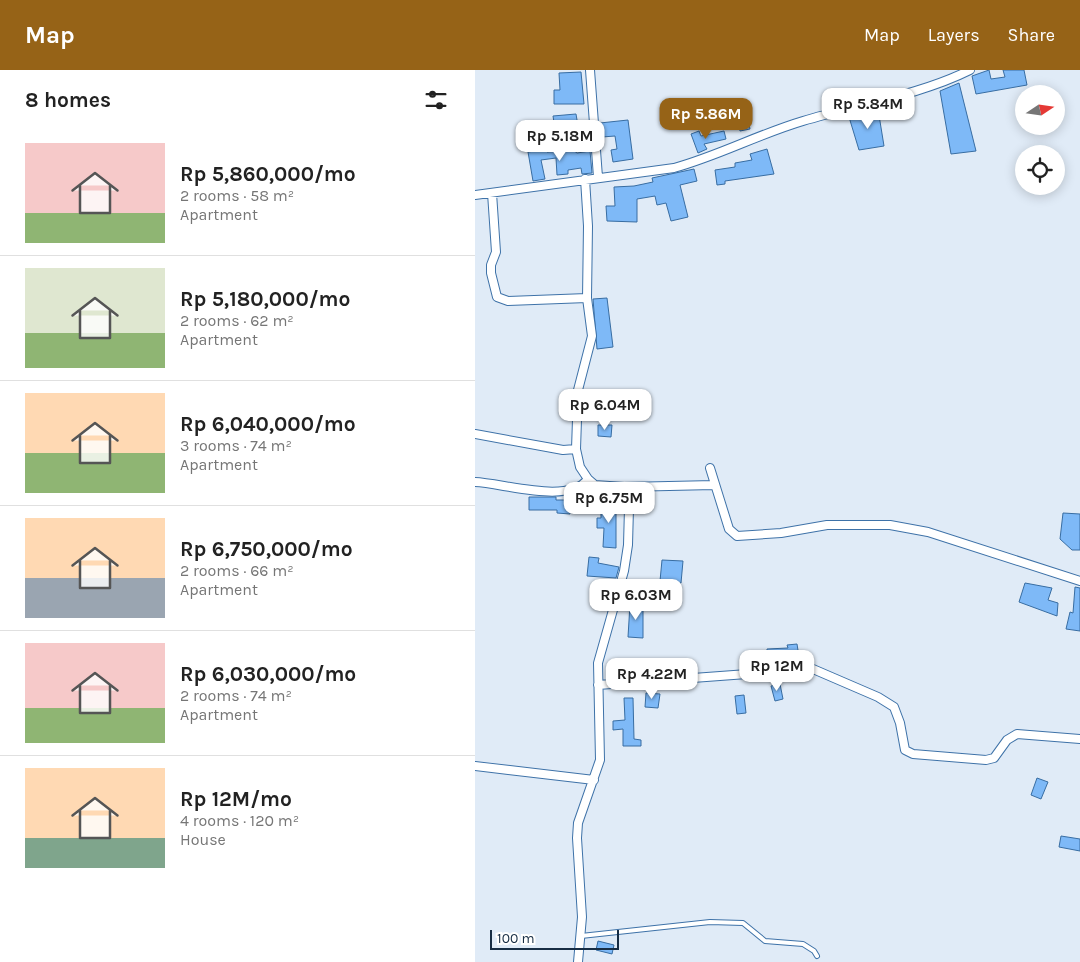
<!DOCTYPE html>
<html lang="en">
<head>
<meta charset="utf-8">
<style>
  body { margin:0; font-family:Karla,sans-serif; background:#f6f6f6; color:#222; height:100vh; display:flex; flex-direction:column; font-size:19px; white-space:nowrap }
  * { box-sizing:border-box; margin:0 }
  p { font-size:16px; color:#767676 }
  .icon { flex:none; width:28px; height:28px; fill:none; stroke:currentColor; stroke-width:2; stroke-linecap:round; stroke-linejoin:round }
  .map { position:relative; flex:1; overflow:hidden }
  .drawer { display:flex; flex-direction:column; background:#fff; width:475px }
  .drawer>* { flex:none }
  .needle { width:32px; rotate:77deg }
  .fabs { position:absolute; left:540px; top:15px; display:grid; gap:10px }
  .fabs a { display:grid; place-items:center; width:50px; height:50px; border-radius:50%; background:#fff; box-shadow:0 2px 12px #0003; font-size:25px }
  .scale { position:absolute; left:15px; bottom:12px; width:129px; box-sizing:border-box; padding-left:5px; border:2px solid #172d44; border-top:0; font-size:14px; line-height:18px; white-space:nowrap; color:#172d44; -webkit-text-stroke:4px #fff; paint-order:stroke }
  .price { position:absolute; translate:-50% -42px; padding:0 11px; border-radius:10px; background:#fff; color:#222; font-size:16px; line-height:32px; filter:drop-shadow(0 1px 2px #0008) }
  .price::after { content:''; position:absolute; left:50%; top:30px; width:15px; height:11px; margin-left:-8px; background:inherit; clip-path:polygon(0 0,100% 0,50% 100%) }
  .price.active { background:#966317; color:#fff }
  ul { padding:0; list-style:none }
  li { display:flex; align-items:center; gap:15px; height:125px; padding:0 25px }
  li+li { border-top:1px solid #e0e0e0 }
  li span { display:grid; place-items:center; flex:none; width:140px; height:100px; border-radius:0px; color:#555 }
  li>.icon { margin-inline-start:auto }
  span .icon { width:60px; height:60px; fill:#fffc; stroke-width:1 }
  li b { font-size:21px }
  h2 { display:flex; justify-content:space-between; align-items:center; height:60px; padding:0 25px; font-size:21px }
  header { display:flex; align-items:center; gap:30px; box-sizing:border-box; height:70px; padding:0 25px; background:#966317; color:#fff }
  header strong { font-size:24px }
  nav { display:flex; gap:28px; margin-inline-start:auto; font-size:18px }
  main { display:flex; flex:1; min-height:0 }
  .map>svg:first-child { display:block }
  .building { fill:#7eb9f7; stroke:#386da2 }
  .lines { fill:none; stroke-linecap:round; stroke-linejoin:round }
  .lane-casing { stroke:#3e72a8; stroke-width:6 }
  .street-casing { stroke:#3e72a8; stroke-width:10 }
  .lane { stroke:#fff; stroke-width:4 }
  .street { stroke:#fff; stroke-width:8 }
</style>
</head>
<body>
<header>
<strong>Map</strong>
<nav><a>Map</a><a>Layers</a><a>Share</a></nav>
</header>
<main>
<section class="drawer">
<h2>8 homes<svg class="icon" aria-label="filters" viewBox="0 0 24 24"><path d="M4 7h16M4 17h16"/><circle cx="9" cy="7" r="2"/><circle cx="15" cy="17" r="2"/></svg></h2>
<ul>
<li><span style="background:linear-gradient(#f6c9c9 70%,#8fb573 0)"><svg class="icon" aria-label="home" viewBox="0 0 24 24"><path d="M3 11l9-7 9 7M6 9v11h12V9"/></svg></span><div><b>Rp 5,860,000/mo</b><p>2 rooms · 58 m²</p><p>Apartment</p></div></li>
<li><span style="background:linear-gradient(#dfe7d0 65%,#8fb573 0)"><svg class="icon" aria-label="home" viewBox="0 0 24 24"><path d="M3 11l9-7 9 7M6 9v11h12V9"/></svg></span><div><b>Rp 5,180,000/mo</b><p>2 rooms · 62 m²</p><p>Apartment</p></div></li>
<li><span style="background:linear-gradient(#ffd9b3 60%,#8fb573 0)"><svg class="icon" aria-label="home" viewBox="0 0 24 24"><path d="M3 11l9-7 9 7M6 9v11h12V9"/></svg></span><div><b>Rp 6,040,000/mo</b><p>3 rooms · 74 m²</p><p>Apartment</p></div></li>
<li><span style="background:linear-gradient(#ffd9b3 60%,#9aa5b1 0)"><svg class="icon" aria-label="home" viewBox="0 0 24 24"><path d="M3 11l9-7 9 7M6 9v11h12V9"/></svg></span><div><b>Rp 6,750,000/mo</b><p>2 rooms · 66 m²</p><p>Apartment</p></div></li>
<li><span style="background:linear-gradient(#f6c9c9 65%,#8fb573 0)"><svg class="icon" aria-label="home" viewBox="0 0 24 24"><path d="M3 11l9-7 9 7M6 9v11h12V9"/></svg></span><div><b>Rp 6,030,000/mo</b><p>2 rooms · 74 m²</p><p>Apartment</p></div></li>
<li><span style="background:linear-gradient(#ffd9b3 70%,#7fa58c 0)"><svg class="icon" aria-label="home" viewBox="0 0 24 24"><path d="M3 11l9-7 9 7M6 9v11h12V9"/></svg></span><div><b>Rp 12M/mo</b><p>4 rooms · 120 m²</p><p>House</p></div></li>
</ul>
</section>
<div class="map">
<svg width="605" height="892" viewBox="0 0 605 892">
  <rect width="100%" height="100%" fill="#e0ebf7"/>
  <!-- building -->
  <path class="building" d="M514 0 516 9 530 7 528 0H549L552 15 501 24 497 6Z
    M106 2 109 34H79V20H85L84 3Z
    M484 13 501 81 476 84 465 21Z
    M403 39 409 76 384 80 374 47Z
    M101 44 103 56 80 59 78 46Z
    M272 45 275 59 265 61 262 47Z
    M153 50 158 89 138 92 136 80 142 79 140 66 127 67 125 53Z
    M224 61 226 66 249 61 251 69 229 74 232 79 223 83 216 64Z
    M72 79V82L98 80 102 83 115 81 117 103 107 104 106 98 93 100V104L82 105 81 88 66 90 70 109 58 111 53 82Z
    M292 79 299 104 250 111V114L242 115 240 100 260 97V93L277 90 275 84Z
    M219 99 222 111 205 115 213 147 196 151 191 133 182 135 180 126 162 129V152L132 151 131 136H140L139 117 159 116 178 112 177 108Z
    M132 228 138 277 122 279 118 229Z
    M123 355H137L136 367 123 366Z
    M54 427H81V430H95V444L82 443V440H54Z
    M126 433 145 434 144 443H141V478L128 477 129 458H122V448H126Z
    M588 443 605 444V480H597L585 469Z
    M114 487 124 488 123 493 144 497 141 508 112 506Z
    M187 490 208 491 206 513 185 511Z
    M550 513 577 518 573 530 583 533 582 546 544 532Z
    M600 517 605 518V561L591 559 595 542 598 543Z
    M155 534H168V568L153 567Z
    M322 574 325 593 292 594V579L313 578 312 575Z
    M305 614 308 629 300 631 296 616Z
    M171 623 185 624 183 638 170 637Z
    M269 625 271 643 262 644 260 626Z
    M149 628H158L159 669 166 670V676H148V659L138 660V651L150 650Z
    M562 708 573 712 566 729 556 725Z
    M586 766 605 769V781L584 777Z
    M123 871 139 875 137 884 121 880Z"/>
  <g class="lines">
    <defs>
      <path id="lane" d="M106 866 235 852 268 853 290 871 328 874 339 881 342 886"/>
      <path id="street" d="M115 0 123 107
        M17 123 21 182 16 195V203L22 227 33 231 112 228
        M0 125 199 98C243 86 284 64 328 51 381 35 445 25 495 0
        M0 364 88 380 101 379
        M235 398 254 459 262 466 306 463 352 455H415L453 462 605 511
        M0 412C28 413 94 435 113 409
        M149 417 239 415
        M123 615 338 599 403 627 419 637 425 653 430 680 438 684 511 690 519 688 532 670 542 664 605 669
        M0 696 119 710
        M103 892 107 847 102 768 103 753 125 690 123 593 149 501 153 475 154 438 149 417 120 415 113 409 105 397 101 379 103 320 117 266 112 228 113 156 110 109"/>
    </defs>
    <!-- lane casing -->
    <use href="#lane" class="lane-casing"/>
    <!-- street casing -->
    <use href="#street" class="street-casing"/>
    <!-- lane -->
    <use href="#lane" class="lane"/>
    <!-- street -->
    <use href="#street" class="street"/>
  </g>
</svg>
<div class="fabs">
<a><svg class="needle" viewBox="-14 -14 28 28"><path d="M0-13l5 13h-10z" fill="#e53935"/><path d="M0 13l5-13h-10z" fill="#767676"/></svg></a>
<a><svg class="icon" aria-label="locate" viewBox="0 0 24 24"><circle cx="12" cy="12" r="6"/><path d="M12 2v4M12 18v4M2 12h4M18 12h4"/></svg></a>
</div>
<div class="scale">100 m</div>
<b class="price" style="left:393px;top:60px">Rp 5.84M</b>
<b class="price active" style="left:231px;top:70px">Rp 5.86M</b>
<b class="price" style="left:85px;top:92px">Rp 5.18M</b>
<b class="price" style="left:130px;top:361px">Rp 6.04M</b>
<b class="price" style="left:134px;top:454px">Rp 6.75M</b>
<b class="price" style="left:161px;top:551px">Rp 6.03M</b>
<b class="price" style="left:302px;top:622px">Rp 12M</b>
<b class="price" style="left:177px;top:630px">Rp 4.22M</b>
</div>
</main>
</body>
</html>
